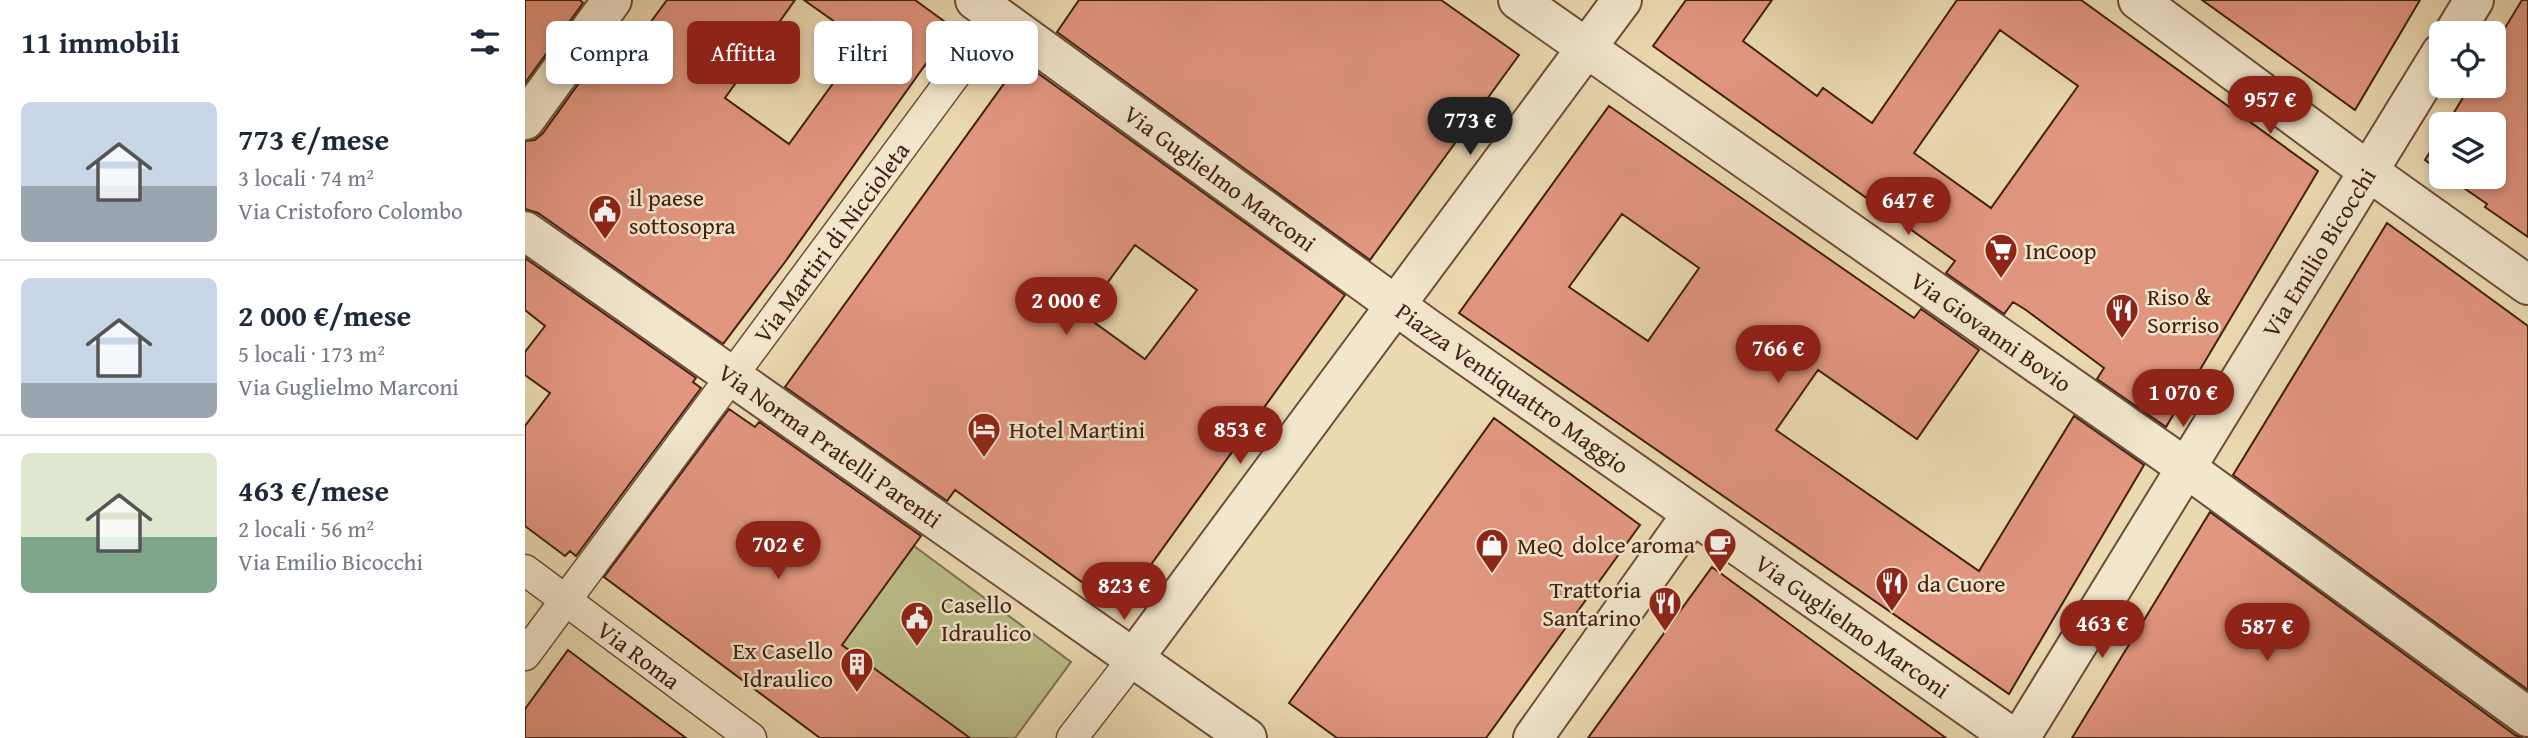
<!DOCTYPE html>
<html lang="it">
<head>
<meta charset="utf-8">
<style>
  body { margin:0; font-family:"Gentium Book Plus",serif; background:#f6f6f7; color:#1f2937; height:100vh; display:flex; flex-direction:column; font-size:26px; white-space:nowrap }
  * { box-sizing:border-box; margin:0 }
  p { font-size:23px; color:#747a83 }
  .icon { flex:none; width:38px; height:38px; fill:none; stroke:currentColor; stroke-width:2; stroke-linecap:round; stroke-linejoin:round }
  .map { position:relative; flex:1; overflow:hidden }
  .side { display:flex; flex-direction:column; background:#fff; width:525px }
  .side>* { flex:none }
  .banner { position:absolute; left:21px; top:21px; width:665px; height:63px; display:flex; gap:14px }
  .controls { position:absolute; left:1904px; top:21px; display:grid; gap:14px }
  .controls a { display:grid; place-items:center; width:77px; height:77px; border-radius:10px; background:#fff; box-shadow:0 4px 10px #0003; font-size:35px }
  .price { position:absolute; translate:-50% -60px; padding:0 16px; border-radius:24px; background:#8f2418; color:#fff; font-size:23px; line-height:46px; filter:drop-shadow(0 2px 4px #0008) }
  .price::after { content:''; position:absolute; left:50%; top:42px; width:21px; height:16px; margin-left:-10px; background:inherit; clip-path:polygon(0 0,100% 0,50% 100%) }
  .price.current { background:#222; color:#fff }
  ul { padding:0; list-style:none }
  li { display:flex; align-items:center; gap:21px; height:175px; padding:0 21px }
  li+li { border-top:2px solid #e0e1e3 }
  li span { display:grid; place-items:center; flex:none; width:196px; height:140px; border-radius:10px; color:#555 }
  li>.icon { margin-inline-start:auto }
  span .icon { width:84px; height:84px; fill:#fffc; stroke-width:1 }
  li b { font-size:30px }
  h2 { display:flex; justify-content:space-between; align-items:center; height:84px; padding:0 21px; font-size:30px }
  .pill { padding:0 24px; border-radius:10px; background:#fff; box-shadow:0 4px 10px #0003; font-size:24px; line-height:63px }
  .pill.current { background:#8f2418; color:#fff }
  main { display:flex; flex:1; min-height:0 }
  .map>svg:first-child { display:block }
  .green { fill:#bbbe89; stroke:#7f6f4e; stroke-width:2 }
  .building { fill:#e19680; stroke:#432013; stroke-width:2; fill-rule:evenodd }
  .lines { fill:none; stroke-linecap:round; stroke-linejoin:round }
  .pedestrian-casing { stroke:#6d4e3a; stroke-width:33 }
  .minor-casing { stroke:#6d4e3a; stroke-width:42 }
  .pedestrian { stroke:#f2e6cc; stroke-width:30 }
  .minor { stroke:#f2e6cc; stroke-width:38 }
  .labels { text-anchor:middle; dominant-baseline:central; stroke-width:5; stroke-linejoin:round; paint-order:stroke }
  .street-label { font-size:24px; fill:#432013; stroke:#f2e6cc }
  .poi-label { font-size:24px; fill:#432013; stroke:#f2e6cc; text-anchor:start }
</style>
</head>
<body>
<main>
<section class="side">
<h2>11 immobili<svg class="icon" aria-label="filters" viewBox="0 0 24 24"><path d="M4 7h16M4 17h16"/><circle cx="9" cy="7" r="2"/><circle cx="15" cy="17" r="2"/></svg></h2>
<ul>
<li><span style="background:linear-gradient(#c9d6e8 60%,#9aa5b1 0)"><svg class="icon" aria-label="home" viewBox="0 0 24 24"><path d="M3 11l9-7 9 7M6 9v11h12V9"/></svg></span><div><b>773 €/mese</b><p>3 locali · 74 m²</p><p>Via Cristoforo Colombo</p></div></li>
<li><span style="background:linear-gradient(#c9d6e8 75%,#9aa5b1 0)"><svg class="icon" aria-label="home" viewBox="0 0 24 24"><path d="M3 11l9-7 9 7M6 9v11h12V9"/></svg></span><div><b>2 000 €/mese</b><p>5 locali · 173 m²</p><p>Via Guglielmo Marconi</p></div></li>
<li><span style="background:linear-gradient(#dfe7d0 60%,#7fa58c 0)"><svg class="icon" aria-label="home" viewBox="0 0 24 24"><path d="M3 11l9-7 9 7M6 9v11h12V9"/></svg></span><div><b>463 €/mese</b><p>2 locali · 56 m²</p><p>Via Emilio Bicocchi</p></div></li>
</ul>
</section>
<div class="map">
<svg width="2003" height="738" viewBox="0 0 2003 738">
  <rect width="100%" height="100%" fill="#ebd9b1"/>
  <filter id="stains"><feTurbulence type="fractalNoise" baseFrequency=".00286" numOctaves="4"/><feColorMatrix values="0 0 0 0 .2 0 0 0 0 .09 0 0 0 0 .02 0 0 0 .5 -.17"/></filter>
  <radialGradient id="worn" r=".72"><stop offset=".6" stop-color="#630" stop-opacity="0"/><stop offset="1" stop-color="#630" stop-opacity=".3"/></radialGradient>
  <!-- green -->
  <path class="green" d="M389 546 546 662 490 738H444L314 648Z"/>
  <!-- building -->
  <path class="building" d="M0 0H55L58 3 0 83Z
    M142 0H270L200 98 264 144 338 42 279 0H390L427 27 260 262 198 344 13 213 0 209V141L10 140 18 133 93 29 111 42Z
    M554 0H916L994 55 845 260 532 32Z
    M1161 0H1247L1218 41 1292 96 1298 88 1347 123 1432 0H1556L1793 171 1641 427 1572 379 1579 368 1501 310 1488 302 1479 314 1421 273 1430 261 1128 46ZM1475 30 1553 86 1466 208 1389 153Z
    M1677 0H1895L1830 110Z
    M1997 0H2003V237L1960 207 1962 204 1923 177H1969V124H1922L1945 86H1969V46Z
    M491 67 503 76 507 69 820 295 594 609 430 490 422 501 260 387ZM610 245 672 290 620 359 559 315Z
    M1084 106 1389 318 1396 309 1454 350 1392 439 1293 370 1251 430 1454 571 1549 416 1619 465 1484 694 934 313ZM1097 214 1174 268 1123 341 1044 287Z
    M1916 134V172L1900 160Z
    M1862 223 2003 326V690L1708 475Z
    M0 258 171 378 168 382 176 388 51 556 45 551 40 556 0 526V426L25 393 0 375V352L20 326 0 310Z
    M204 409 230 427 234 422 396 536 317 645 445 738H295L79 577Z
    M969 418 1115 525 961 738H812L764 703Z
    M1685 512 1990 735 1998 738H1547Z
    M1187 567 1363 696 1421 738H1063Z
    M43 650 84 681 161 738H0V709Z"/>
  <g class="lines">
    <defs>
      <g id="pedestrian">
        <path id="s1" d="M0 570 226 738"/>
        <path id="s2" d="M0 655 473 17"/>
        <path d="M547 738 608 659"/>
      </g>
      <g id="minor">
        <path id="s3" d="M450 0 902 328 1488 738"/>
        <path id="s4" d="M993 0 1660 467 2003 717"/>
        <path d="M1613 0 1843 171 2003 285"/>
        <path d="M1929 33 1949 0"/>
        <path d="M0 120 87 0"/>
        <path id="s5" d="M0 231 722 738"/>
        <path d="M608 659 1097 0"/>
        <path d="M1008 738 1167 514"/>
        <path id="s6" d="M1495 738 1916 53"/>
      </g>
    </defs>
    <!-- pedestrian casing -->
    <use href="#pedestrian" class="pedestrian-casing"/>
    <!-- minor casing -->
    <use href="#minor" class="minor-casing"/>
    <!-- pedestrian -->
    <use href="#pedestrian" class="pedestrian"/>
    <!-- minor -->
    <use href="#minor" class="minor"/>
  </g>
  <!-- icons -->
  <defs>
    <symbol id="civic-pin" viewBox="-11 -11 22 30"><path d="M0 17L-7.5 6A9.5 9.5 0 1 1 7.5 6Z" fill="#8f2418" stroke="#f2e6cc"/><path d="M-.6-6.5H3V-4.5H.6V-3L4-1V1h2V6H-6V1h2V-1L-.6-3ZM-1.2 2.5V6h2.4V2.5Z" fill="#fff"/></symbol>
    <symbol id="supermarket-pin" viewBox="-11 -11 22 30"><path d="M0 17L-7.5 6A9.5 9.5 0 1 1 7.5 6Z" fill="#8f2418" stroke="#f2e6cc"/><path d="M-6-5.5h2.5l.6 2H6L4.5 2H-2.5L-4.4-4H-6ZM-1.5 3.2a1.3 1.3 0 1 0 .1 0ZM3 3.2a1.3 1.3 0 1 0 .1 0Z" fill="#fff"/></symbol>
    <symbol id="restaurant-pin" viewBox="-11 -11 22 30"><path d="M0 17L-7.5 6A9.5 9.5 0 1 1 7.5 6Z" fill="#8f2418" stroke="#f2e6cc"/><path d="M-5-6h1v4h1v-4h1v4h1v-4h1v5L-1.5 .5V6h-2V.5L-5-1ZM5-6V6H3V1.5H1.5Q1.5-4 5-6Z" fill="#fff"/></symbol>
    <symbol id="hotel-pin" viewBox="-11 -11 22 30"><path d="M0 17L-7.5 6A9.5 9.5 0 1 1 7.5 6Z" fill="#8f2418" stroke="#f2e6cc"/><path d="M-6-4.5h1.5V1H6V5H4.5V3h-9V5H-6ZM-4 0a1.8 1.8 0 1 1 3.6 0ZM.5 0V-2.5h3Q6-2.5 6 0Z" fill="#fff"/></symbol>
    <symbol id="cafe-pin" viewBox="-11 -11 22 30"><path d="M0 17L-7.5 6A9.5 9.5 0 1 1 7.5 6Z" fill="#8f2418" stroke="#f2e6cc"/><path d="M-5.5-4.5H6V0H3Q3 3.5 0 3.5H-2.5Q-5.5 3.5-5.5 0ZM3-3.2v2h1.7v-2ZM-6 4.5H4V6H-6Z" fill="#fff"/></symbol>
    <symbol id="shop-pin" viewBox="-11 -11 22 30"><path d="M0 17L-7.5 6A9.5 9.5 0 1 1 7.5 6Z" fill="#8f2418" stroke="#f2e6cc"/><path d="M-5-2.5h2.3a2.7 3.5 0 0 1 5.4 0H5L5.5 6h-11ZM-1.5-2.5h3a1.5 2.3 0 0 0-3 0Z" fill="#fff"/></symbol>
    <symbol id="building-pin" viewBox="-11 -11 22 30"><path d="M0 17L-7.5 6A9.5 9.5 0 1 1 7.5 6Z" fill="#8f2418" stroke="#f2e6cc"/><path d="M-4-6H4V6H1V3H-1V6H-4ZM-2.5-4.3h1.7v1.8h-1.7ZM.8-4.3h1.7v1.8H.8ZM-2.5-1h1.7V.8h-1.7ZM.8-1h1.7V.8H.8Z" fill="#fff"/></symbol>
  </defs>
  <g fill-rule="evenodd">
    <use href="#civic-pin" x="61" y="192" width="38" height="52"/>
    <use href="#supermarket-pin" x="1457" y="231" width="38" height="52"/>
    <use href="#restaurant-pin" x="1578" y="291" width="38" height="52"/>
    <use href="#hotel-pin" x="440" y="410" width="38" height="52"/>
    <use href="#cafe-pin" x="1176" y="525" width="38" height="52"/>
    <use href="#shop-pin" x="948" y="526" width="38" height="52"/>
    <use href="#restaurant-pin" x="1348" y="564" width="38" height="52"/>
    <use href="#restaurant-pin" x="1121" y="584" width="38" height="52"/>
    <use href="#civic-pin" x="373" y="599" width="38" height="52"/>
    <use href="#building-pin" x="313" y="645" width="38" height="52"/>
  </g>
  <g class="labels">
    <!-- street labels -->
    <g class="street-label">
      <text stroke="none"><textPath href="#s3" startOffset="303">Via Guglielmo Marconi</textPath></text>
      <text stroke="none"><textPath href="#s2" startOffset="514">Via Martiri di Niccioleta</textPath></text>
      <text stroke="none"><textPath href="#s6" startOffset="570">Via Emilio Bicocchi</textPath></text>
      <text stroke="none"><textPath href="#s4" startOffset="578">Via Giovanni Bovio</textPath></text>
      <text stroke="none"><textPath href="#s3" startOffset="663">Piazza Ventiquattro Maggio</textPath></text>
      <text stroke="none"><textPath href="#s5" startOffset="373">Via Norma Pratelli Parenti</textPath></text>
      <text stroke="none"><textPath href="#s3" startOffset="1078">Via Guglielmo Marconi</textPath></text>
      <text stroke="none"><textPath href="#s1" startOffset="142">Via Roma</textPath></text>
    </g>
    <!-- poi labels -->
    <g class="poi-label">
      <text x="104" y="197">il paese<tspan x="104" dy="28">sottosopra</tspan></text>
      <text x="1500" y="250">InCoop</text>
      <text x="1622" y="296">Riso &amp;<tspan x="1622" dy="28">Sorriso</tspan></text>
      <text x="484" y="429">Hotel Martini</text>
      <text x="1170" y="544" text-anchor="end">dolce aroma</text>
      <text x="992" y="545">MeQ</text>
      <text x="1392" y="583">da Cuore</text>
      <text x="1116" y="589" text-anchor="end">Trattoria<tspan x="1116" dy="28">Santarino</tspan></text>
      <text x="416" y="604">Casello<tspan x="416" dy="28">Idraulico</tspan></text>
      <text x="308" y="650" text-anchor="end">Ex Casello<tspan x="308" dy="28">Idraulico</tspan></text>
    </g>
  </g>
  <rect width="100%" height="100%" filter="url(#stains)"/>
  <rect width="100%" height="100%" fill="url(#worn)"/>
</svg>
<div class="controls">
<a><svg class="icon" aria-label="locate" viewBox="0 0 24 24"><circle cx="12" cy="12" r="6"/><path d="M12 2v4M12 18v4M2 12h4M18 12h4"/></svg></a>
<a><svg class="icon" aria-label="layers" viewBox="0 0 24 24"><path d="M12 4l9 5-9 5-9-5zM3 14l9 5 9-5"/></svg></a>
</div>
<b class="price" style="left:1745px;top:136px">957 €</b>
<b class="price current" style="left:945px;top:157px">773 €</b>
<b class="price" style="left:1383px;top:237px">647 €</b>
<b class="price" style="left:541px;top:337px">2 000 €</b>
<b class="price" style="left:1253px;top:385px">766 €</b>
<b class="price" style="left:1658px;top:429px">1 070 €</b>
<b class="price" style="left:715px;top:466px">853 €</b>
<b class="price" style="left:253px;top:581px">702 €</b>
<b class="price" style="left:599px;top:622px">823 €</b>
<b class="price" style="left:1577px;top:660px">463 €</b>
<b class="price" style="left:1742px;top:663px">587 €</b>
<div class="banner">
<a class="pill">Compra</a>
<a class="pill current">Affitta</a>
<a class="pill">Filtri</a>
<a class="pill">Nuovo</a>
</div>
</div>
</main>
</body>
</html>
